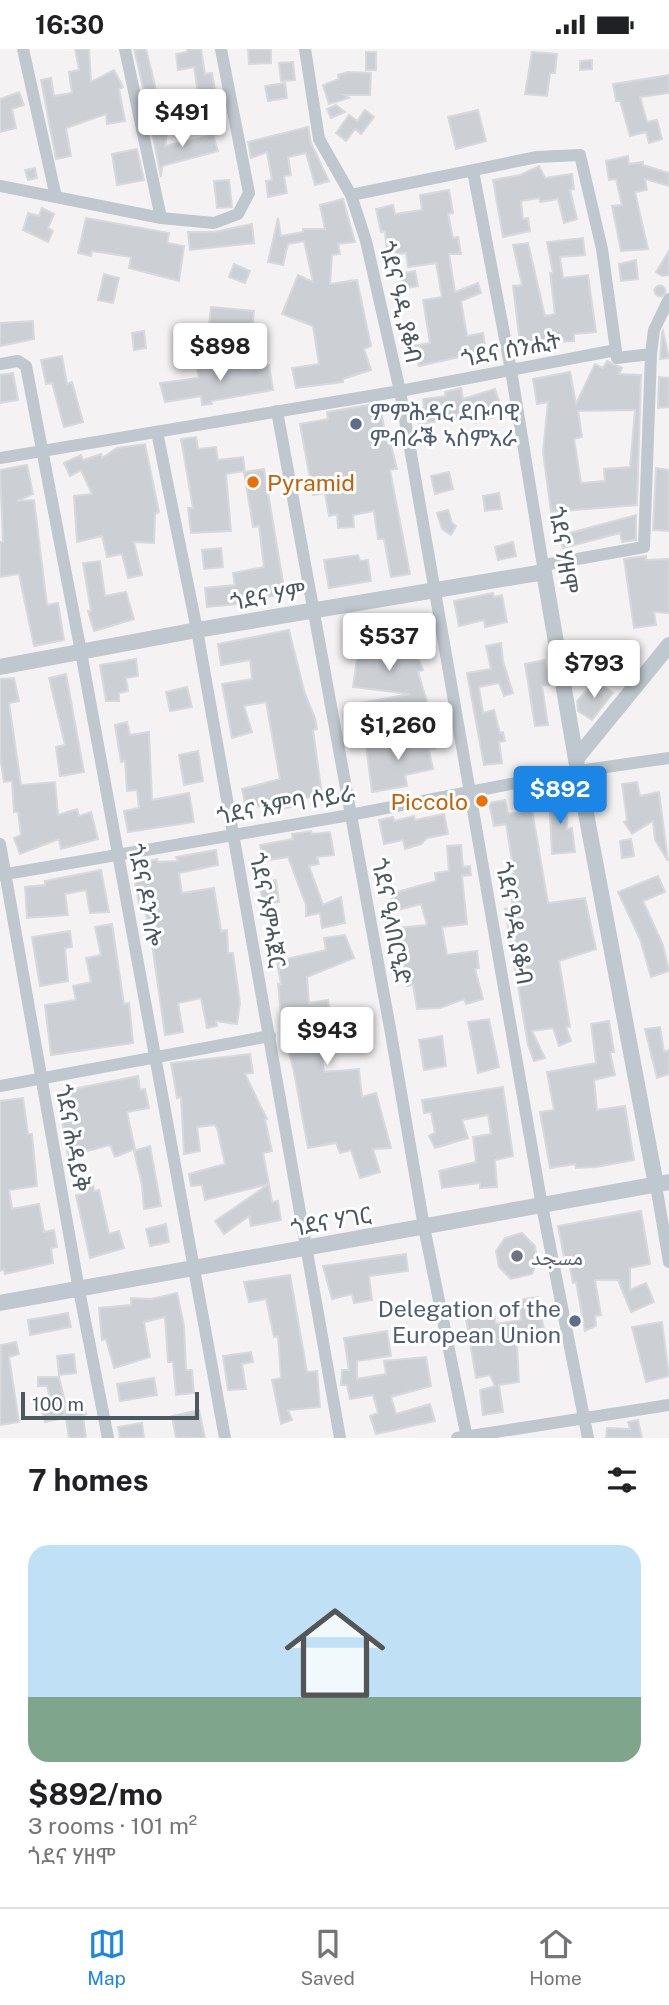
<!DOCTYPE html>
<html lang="en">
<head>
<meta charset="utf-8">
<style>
  body { margin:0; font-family:"Public Sans","Noto Naskh Arabic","Noto Sans Ethiopic",sans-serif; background:#f6f6f6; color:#202124; height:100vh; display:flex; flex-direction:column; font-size:26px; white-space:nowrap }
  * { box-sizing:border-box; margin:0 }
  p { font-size:23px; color:#757577 }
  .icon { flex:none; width:38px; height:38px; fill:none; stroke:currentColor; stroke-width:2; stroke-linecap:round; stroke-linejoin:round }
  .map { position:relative; height:1389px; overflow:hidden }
  .side { display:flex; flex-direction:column; background:#fff; flex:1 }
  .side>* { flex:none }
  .scale { position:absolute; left:21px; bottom:18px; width:178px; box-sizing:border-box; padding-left:7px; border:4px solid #4a5860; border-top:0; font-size:19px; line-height:24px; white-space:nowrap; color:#4a5860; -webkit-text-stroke:5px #fff; paint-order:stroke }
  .price { position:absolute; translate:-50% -60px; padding:0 16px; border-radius:7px; background:#fff; color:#222; font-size:23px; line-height:46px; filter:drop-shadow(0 2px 4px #0008) }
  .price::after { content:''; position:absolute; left:50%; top:42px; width:21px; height:16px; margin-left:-10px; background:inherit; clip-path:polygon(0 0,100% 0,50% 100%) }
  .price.active { background:#1b86e6; color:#fff }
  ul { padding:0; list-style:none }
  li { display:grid; align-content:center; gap:14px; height:371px; padding:0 28px }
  li span { display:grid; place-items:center; height:217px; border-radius:21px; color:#555 }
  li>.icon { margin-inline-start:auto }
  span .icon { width:126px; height:126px; fill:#fffc; stroke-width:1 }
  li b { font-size:30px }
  h2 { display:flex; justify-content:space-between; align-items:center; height:84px; padding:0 28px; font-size:30px }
  .status { display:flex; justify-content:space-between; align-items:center; height:49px; padding:0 35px; background:#fff; direction:ltr }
  .status svg { height:19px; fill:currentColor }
  .dock { display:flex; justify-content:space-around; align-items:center; height:98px; border-top:2px solid #e0e0e0; background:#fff; font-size:19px; color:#757577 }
  .dock a { display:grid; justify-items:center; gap:4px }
  .dock .active { color:#1b86e6 }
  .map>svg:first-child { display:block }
  .building { fill:#ccd0d5; stroke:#d7d9dd; stroke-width:2; fill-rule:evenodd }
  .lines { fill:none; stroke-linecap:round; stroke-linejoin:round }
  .minor { stroke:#bec8ce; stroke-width:12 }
  .tertiary { stroke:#bec8ce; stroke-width:16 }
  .service-dot { fill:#5c6f8a; stroke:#fff; stroke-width:2.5 }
  .food-dot { fill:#e8710a; stroke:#fff; stroke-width:2.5 }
  .worship-dot { fill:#6b7280; stroke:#fff; stroke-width:2.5 }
  .labels { text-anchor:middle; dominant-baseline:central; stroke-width:6; stroke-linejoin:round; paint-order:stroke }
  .street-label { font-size:23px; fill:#4a5860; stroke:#fff }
  .service-label { font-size:23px; fill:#4e5e75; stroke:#fff; text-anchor:start }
  .food-label { font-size:23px; fill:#c56008; stroke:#fff; text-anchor:start }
  .worship-label { font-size:23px; fill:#5b616d; stroke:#fff; text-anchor:start }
</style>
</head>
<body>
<div class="status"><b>16:30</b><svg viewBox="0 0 49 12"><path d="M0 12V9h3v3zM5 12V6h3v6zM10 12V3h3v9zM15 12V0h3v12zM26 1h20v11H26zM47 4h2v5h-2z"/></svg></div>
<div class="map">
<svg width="669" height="1389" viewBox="0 0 669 1389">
  <rect width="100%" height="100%" fill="#f5f2f3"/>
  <!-- building -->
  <path class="building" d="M75 0H89L91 33 114 21 123 38 119 40 125 72 107 75 106 65 66 79 71 107 56 110 41 31 51 29 54 47 72 44 69 23 79 21Z
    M134 0H146L158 49 161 48 169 63 151 72Z
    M187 0H201L205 25 212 24 218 60 201 63 194 18 178 21 176 5 187 3Z
    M248 0H271V14L249 15Z
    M366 3H376V21H366Z
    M532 3 557 5 555 24H550L547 47 525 45Z
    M592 11V20L580 21V12Z
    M293 13 295 31 281 32 279 14Z
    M348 23 371 24 370 46H344L349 49 329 55 323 36 339 30 338 26Z
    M669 26V44L640 48 647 73 657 71 662 90 649 94 646 83 630 87 620 52H616L613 35Z
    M285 34 287 49 268 52 265 37Z
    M19 43 24 56 12 60 16 79 0 83V50Z
    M336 56 345 63 331 69 327 60Z
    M365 61 374 68 361 85 355 80 346 92 336 84 349 66 357 72Z
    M478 61 486 92 456 100 448 68Z
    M308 78 311 94 329 132 315 136 306 104 288 108 291 126 284 127 287 144 268 148 266 132 272 131 267 103 251 109 248 93Z
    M152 83 167 85 165 97 213 86 218 102 162 117 161 128Z
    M137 100 144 131 117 136 112 105Z
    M628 107 629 115 643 113V116L669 124V137L645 130 647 141 635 143 648 200 621 202 612 157 622 156 616 130 609 131 606 112Z
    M539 117 545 129 572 125 574 140 570 141 577 170 564 174 558 150 540 153 539 149 521 152 523 170 528 169 530 182 503 188 493 131 520 126Z
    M35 119 37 129 28 131 25 121Z
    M229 131 232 158 217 159 214 132Z
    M449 141 453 164 448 165 453 189 458 188 461 205H449L455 243 478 234 481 244 461 252 467 287 483 284 486 302 419 317 412 297 430 294 423 251 442 248 436 214 408 218 406 204 387 206 385 182 381 183 376 160 393 156 395 165 422 161 420 146Z
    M343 150 355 193 338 195 340 205 332 206 330 235 357 231 371 297 364 300 371 321 343 330V333L296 339 292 319 319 315 313 277 282 265 298 226 313 233 304 192 288 195 283 216 268 213 278 169 281 187 303 183V180H325L320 156Z
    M42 159 54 165 48 179 53 182 48 193 23 181 28 164 39 167Z
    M86 169 169 184 167 194 184 197 179 232 129 219 131 208 92 202 91 207 78 204Z
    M252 175 254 194 190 201 188 183H214Z
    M583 189 585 206 560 208 563 229 588 226 596 283 574 285V292L520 295 513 237 522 236 513 196 528 194 545 267 555 265 550 224H553L547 193Z
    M669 202V226L662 227 656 223Z
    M636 211 638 230 621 232 619 215Z
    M234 215 250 222 245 234 229 228Z
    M415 222 418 237 402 240 399 225Z
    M104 225 119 229 113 254 98 251Z
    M654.5 242a5.5 5.5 0 1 1 11 0a5.5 5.5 0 1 1-11 0Z
    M211 258 254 262 252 281 209 277Z
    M33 272 34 290 0 297V274Z
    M144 282 146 299 134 301 132 284Z
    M663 282 669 309 660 310 662 284Z
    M62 307 67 335 72 333 83 373 64 378 52 334 46 335 41 311Z
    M241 308 243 321 269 316 273 341 211 352 212 355 202 356 201 347 165 353 160 334 199 329 197 320Z
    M607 312 622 319 619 325 641 326 637 456 551 463 543 403 548 353 537 355 533 330 570 323 576 355 595 315 603 319ZM635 361 630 418 604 420 605 432 581 434 574 390 582 388 578 362Z
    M13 324 18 351 0 354V326Z
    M659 328 669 329V358L658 359Z
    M461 339 463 350 495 340 503 365 475 374 473 367 419 375 418 360 424 359 423 350 446 347 445 343Z
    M380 354 385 385 388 384 397 420 390 421 410 525 391 528 384 490H378L374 462 353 466 354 478 338 479 337 465 329 467 325 444 313 446 300 375 328 370 327 363Z
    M196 388 198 400 216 398 218 411 243 408 245 422 226 425 231 482 191 484 188 459H193L181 390Z
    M145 395 159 463 155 465 154 494 134 493 142 526 128 529 122 505 107 508 102 487 77 493 74 447 92 445 81 421 70 427 64 414 81 406 83 411 101 405 102 409 117 399Z
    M27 416 33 445 17 452 34 451 47 556 58 554 64 591 34 597 19 525 0 528V493H3L0 421Z
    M656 419 669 421V482L653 481Z
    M264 420 285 545 248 551 249 558 240 559 239 555 207 558 205 539 235 536 233 524 264 518 259 477 253 478 244 423Z
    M449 423 453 440 435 445 431 427Z
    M499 444 502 460 485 462 483 447Z
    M448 461 452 474 456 477 451 486 442 480 437 464Z
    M636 466V491L622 493 620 484 563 499 559 487Z
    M513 493 516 507 498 511 495 498Z
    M221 499 223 518 204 520 202 501Z
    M358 506 360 512 368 511 371 532 329 539 324 511Z
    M646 507V511L669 510V564L654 563 656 576 634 579 624 510Z
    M100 512 105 547 126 543 134 570 94 582 88 562H91L83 514Z
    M493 544 494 548 502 546 507 573 485 578 484 571 459 577 454 552Z
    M411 566 413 595 423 621 418 623 430 663 414 669V671L364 679 360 654 410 645 353 638 359 596H350L348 578 370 576V587L390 585 387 570Z
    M289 581 305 645 315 669 317 680 313 681 322 746 294 751 295 757 285 759 284 752 246 760 242 740 280 730 266 653 244 657 252 683 232 689 222 635 252 630 250 611 221 616 218 595Z
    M501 594 503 612 513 644 504 647 499 634 479 638 483 664 494 661 500 684 503 683 505 692 499 693 502 714 484 716 467 624 491 620 486 597Z
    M136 610 138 627 126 629 128 642 119 644V652H106L100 616Z
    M545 611 549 636 542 637 548 676 535 677 525 615Z
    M66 625 84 723 60 727 56 698 65 696 49 629Z
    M14 629 19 652 9 654 21 736 55 733 58 766 77 760 79 767 91 763 98 790 61 800 59 790 20 805 14 789 21 786 18 763H14L12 732 4 733 0 707V630Z
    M596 631 613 644 592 671 578 662 577 652Z
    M187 638 192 658 170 662 166 643Z
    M127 673 130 686 149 683 152 751 189 744 194 773 128 783 124 762 139 759 137 741 127 742 125 712 121 713 115 676Z
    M416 688 417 694 433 690 435 700 429 701 433 720 405 726 407 737 372 743 366 697Z
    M198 702 203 732 184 736 179 706Z
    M637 733 640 747 659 743 668 812 655 791 653 772 632 785 624 773 627 771 622 735Z
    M566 745 567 780 572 779 575 803 552 805 549 746Z
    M505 751 508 765 532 761 548 854 585 849 596 900 559 912 570 978H566L571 992 559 997 553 979 532 982 545 1009 534 1012 528 996 505 860 513 858 508 826 514 825 506 775 494 777 489 754Z
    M444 765 448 785 427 789 421 795 405 800 403 791 384 795 379 771 393 768 394 772 414 767 415 771Z
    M311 782 312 785 330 783 334 806 317 808 319 815 309 817 323 856 341 848 345 874 322 879 320 864 306 867V856L288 808 263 812 260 796 293 790 292 785Z
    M631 790 634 807 622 809 620 792Z
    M461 796 463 818 470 817 471 826 462 827 467 875 442 878 447 906 477 902 479 919 475 920 483 950 466 955 464 950 440 959 417 960 413 936 407 937 398 879 427 876 421 855 394 862 390 845 436 832 435 824 449 822 447 797Z
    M216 801 218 816 179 824 182 844 214 839 221 882 227 881 228 904H233L240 954 237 975 216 972 217 977 207 979 201 949 178 954 183 983 165 986 150 881 144 859 140 860 132 817 157 810 158 813 178 812 176 808Z
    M263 812 271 832 276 831 279 853 263 855 259 831 253 816Z
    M101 821 109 863 90 864 86 841 65 845 68 866 27 869 25 838 45 836V832Z
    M658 827 665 843 643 852 663 896 669 922 651 928 640 890 618 843Z
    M112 875 124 955 129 954 133 994 51 1006 45 956 76 951 73 937 91 933 86 909 101 906 95 878Z
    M70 882 72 898 65 899 68 932 40 937 32 888Z
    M345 886 354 909 307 928 309 954 328 951 331 971 302 976 307 997 320 994 324 1023 359 1020 362 1048 376 1044 391 1099 373 1100 380 1123 360 1129 351 1101 340 1104 336 1094 308 1099 294 1023 282 976 278 935H281L277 912 326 901 324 889Z
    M489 970 499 1018 478 1024 468 973Z
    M609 972 614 1003H610L615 1026 594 1031 597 1061 625 1057 634 1111 596 1118 576 1119 575 1115 550 1119 540 1063 554 1061 547 1023 596 1014 591 975Z
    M660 978 664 1003 669 1001V1025L657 1029 645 980Z
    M442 987 446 1017 424 1021 419 991Z
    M250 1005 253 1024 245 1025 267 1070 265 1071 272 1102 263 1104 269 1135 205 1151 202 1136 191 1137 189 1125 225 1115 217 1079 214 1076 197 1078 200 1102 184 1105 181 1048 177 1049 171 1014Z
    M138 1027 140 1041 145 1040 149 1059 127 1063 135 1100 115 1108 110 1096 68 1107 61 1065 66 1064 63 1042Z
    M503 1038 513 1107 495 1111 497 1138 480 1139V1134L442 1139 439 1122 476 1113 473 1088 491 1085 488 1066 462 1071 468 1089 435 1099 429 1087 435 1084 431 1063 424 1064 422 1051Z
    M23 1049 28 1085H32L37 1137 9 1141 12 1160 39 1155 44 1183 54 1181 57 1198 51 1199 53 1214 5 1225 4 1220 0 1222V1052Z
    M150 1097 161 1157 144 1160 142 1136 134 1102Z
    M93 1135 94 1142 99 1141 109 1185 119 1182 124 1199 90 1209 76 1146 82 1145 81 1136Z
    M269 1135 272 1153 278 1152 281 1171 251 1177 249 1167 224 1185 215 1172Z
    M641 1162 650 1215 630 1219V1241L646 1234 654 1253 631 1263 618 1231H595L601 1266 595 1267 596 1277 585 1282 576 1233 573 1234 569 1213H565L558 1177Z
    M166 1175 169 1193 150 1197 146 1180Z
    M522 1184 535 1197 537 1212 532 1225 511 1230 499 1218 496 1202 505 1189Z
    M406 1205 408 1222 369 1227 372 1251 354 1254 352 1245 332 1250 323 1217Z
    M290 1226 307 1323 317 1322 320 1358 288 1361 292 1371 281 1375 272 1331 281 1329 278 1287 274 1288 266 1250 249 1253 244 1233Z
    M177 1244 184 1277 186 1321H192L194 1344 176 1346 173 1313H168L165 1268 144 1273 150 1308 114 1319 106 1290 102 1291 99 1259 131 1256V1249L151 1250Z
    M538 1248 544 1282 547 1281 548 1290 517 1296 519 1333 499 1336 503 1363 483 1366 480 1341 495 1337 490 1326 476 1329 465 1264 493 1259 496 1275 521 1271 518 1251Z
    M68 1264 71 1278 30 1286 28 1271Z
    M662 1273 669 1327 646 1333 632 1278Z
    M387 1282 391 1307 357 1312V1330L386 1325 384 1312 426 1308 431 1337 391 1348 396 1365 430 1355 435 1372 376 1385 370 1367 378 1364 373 1346 350 1350 347 1336H341L342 1321H349L344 1289Z
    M16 1293 19 1305 9 1308 19 1373 0 1376 1 1296Z
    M251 1303 253 1313 242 1315 246 1340 228 1341 223 1307Z
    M74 1305 76 1324 59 1326 57 1307Z
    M38 1328H59L65 1353 64 1369 45 1373 42 1362 52 1359 47 1337H38Z
    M154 1329 157 1346 120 1352 117 1335Z
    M82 1355 86 1365 83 1367 86 1389H69L65 1363Z
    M199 1361 205 1389H176L172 1367Z
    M638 1371 642 1389H606L607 1379 630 1380 628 1373Z
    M142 1374 144 1389H120L118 1378Z"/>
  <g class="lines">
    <!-- minor -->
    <path class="minor" d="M23 0 56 148
      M125 0 161 169
      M305 0 319 90 351 146 366 192 400 342 542 1157 588 1389
      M473 122 511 321 544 523
      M0 137 161 169 214 174 238 165 249 144 221 0
      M351 146 537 108 580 106 602 200 617 309 651 305
      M0 315 18 312 26 317 81 603 225 1389
      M277 362 390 979 424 1178 467 1389
      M157 383 197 581 340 1389
      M0 409 400 342 616 301
      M544 516 644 498 651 305 654 281 669 250
      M0 795 79 1241 108 1389
      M0 826 350 766 578 722 669 709
      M0 1037 270 987
      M656 1136 669 1213
      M457 1389 669 1356"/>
    <!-- tertiary -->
    <path class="tertiary" d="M0 618 197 581 544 523 578 722 656 1136
      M576 710 669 596
      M0 1254 669 1133"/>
  </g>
  <!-- markers -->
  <g class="service-dot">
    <circle cx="356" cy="375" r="7"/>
    <circle cx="575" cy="1272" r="7"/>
  </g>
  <g class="food-dot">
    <circle cx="253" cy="433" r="7"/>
    <circle cx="482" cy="752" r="7"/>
  </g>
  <circle class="worship-dot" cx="517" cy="1207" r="7"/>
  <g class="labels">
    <!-- street labels -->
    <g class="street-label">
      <text transform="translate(401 253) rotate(77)">ጎደና ዓዲ ያቆብ</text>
      <text transform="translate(511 300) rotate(-11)">ጎደና ሰንሒት</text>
      <text transform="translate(564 501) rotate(81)">ጎደና ሃዘሞ</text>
      <text transform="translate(268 547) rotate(-9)">ጎደና ሃም</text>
      <text transform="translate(286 755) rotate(-10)">ጎደና እምባ ሶይራ</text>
      <text transform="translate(146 846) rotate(79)">ጎደና ዶንጎሎ</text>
      <text transform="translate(268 861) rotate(80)">ጎደና ኦምሓጀር</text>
      <text transform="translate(392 872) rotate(79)">ጎደና ዒላበርዒድ</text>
      <text transform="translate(515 874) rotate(80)">ጎደና ዓዲ ያቆብ</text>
      <text transform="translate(73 1089) rotate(80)">ጎደና ሕዳይቅ</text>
      <text transform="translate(331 1172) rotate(-10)">ጎደና ሃገር</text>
    </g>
    <!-- service labels -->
    <g class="service-label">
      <text x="370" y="362">ምምሕዳር ደቡባዊ<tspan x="370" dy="26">ምብራቕ ኣስምአራ</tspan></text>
      <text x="561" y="1259" text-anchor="end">Delegation of the<tspan x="561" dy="26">European Union</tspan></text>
    </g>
    <!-- food labels -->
    <g class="food-label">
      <text x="267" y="433">Pyramid</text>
      <text x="468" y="752" text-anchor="end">Piccolo</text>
    </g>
    <!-- worship labels -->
    <g class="worship-label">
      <text x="531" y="1207">مسجد</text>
    </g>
  </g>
</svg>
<div class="scale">100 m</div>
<b class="price" style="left:182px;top:100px">$491</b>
<b class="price" style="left:220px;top:334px">$898</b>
<b class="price" style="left:389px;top:624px">$537</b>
<b class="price" style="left:594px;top:651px">$793</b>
<b class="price" style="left:398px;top:713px">$1,260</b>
<b class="price active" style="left:560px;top:777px">$892</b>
<b class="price" style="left:327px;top:1018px">$943</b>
</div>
<section class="side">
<h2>7 homes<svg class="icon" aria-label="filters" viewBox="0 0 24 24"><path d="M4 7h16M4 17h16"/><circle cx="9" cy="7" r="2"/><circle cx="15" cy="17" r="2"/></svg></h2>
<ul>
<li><span style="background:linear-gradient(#bfe0f5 70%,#7fa58c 0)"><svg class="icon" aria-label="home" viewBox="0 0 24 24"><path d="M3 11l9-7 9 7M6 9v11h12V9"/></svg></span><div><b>$892/mo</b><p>3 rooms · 101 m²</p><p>ጎደና ሃዘሞ</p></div></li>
</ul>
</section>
<nav class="dock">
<a class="active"><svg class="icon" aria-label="map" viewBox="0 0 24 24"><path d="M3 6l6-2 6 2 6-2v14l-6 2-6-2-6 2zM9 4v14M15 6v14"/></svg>Map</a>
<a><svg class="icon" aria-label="saved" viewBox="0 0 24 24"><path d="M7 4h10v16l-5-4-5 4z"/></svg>Saved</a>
<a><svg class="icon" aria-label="home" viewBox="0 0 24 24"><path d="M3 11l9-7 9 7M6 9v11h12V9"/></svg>Home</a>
</nav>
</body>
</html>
